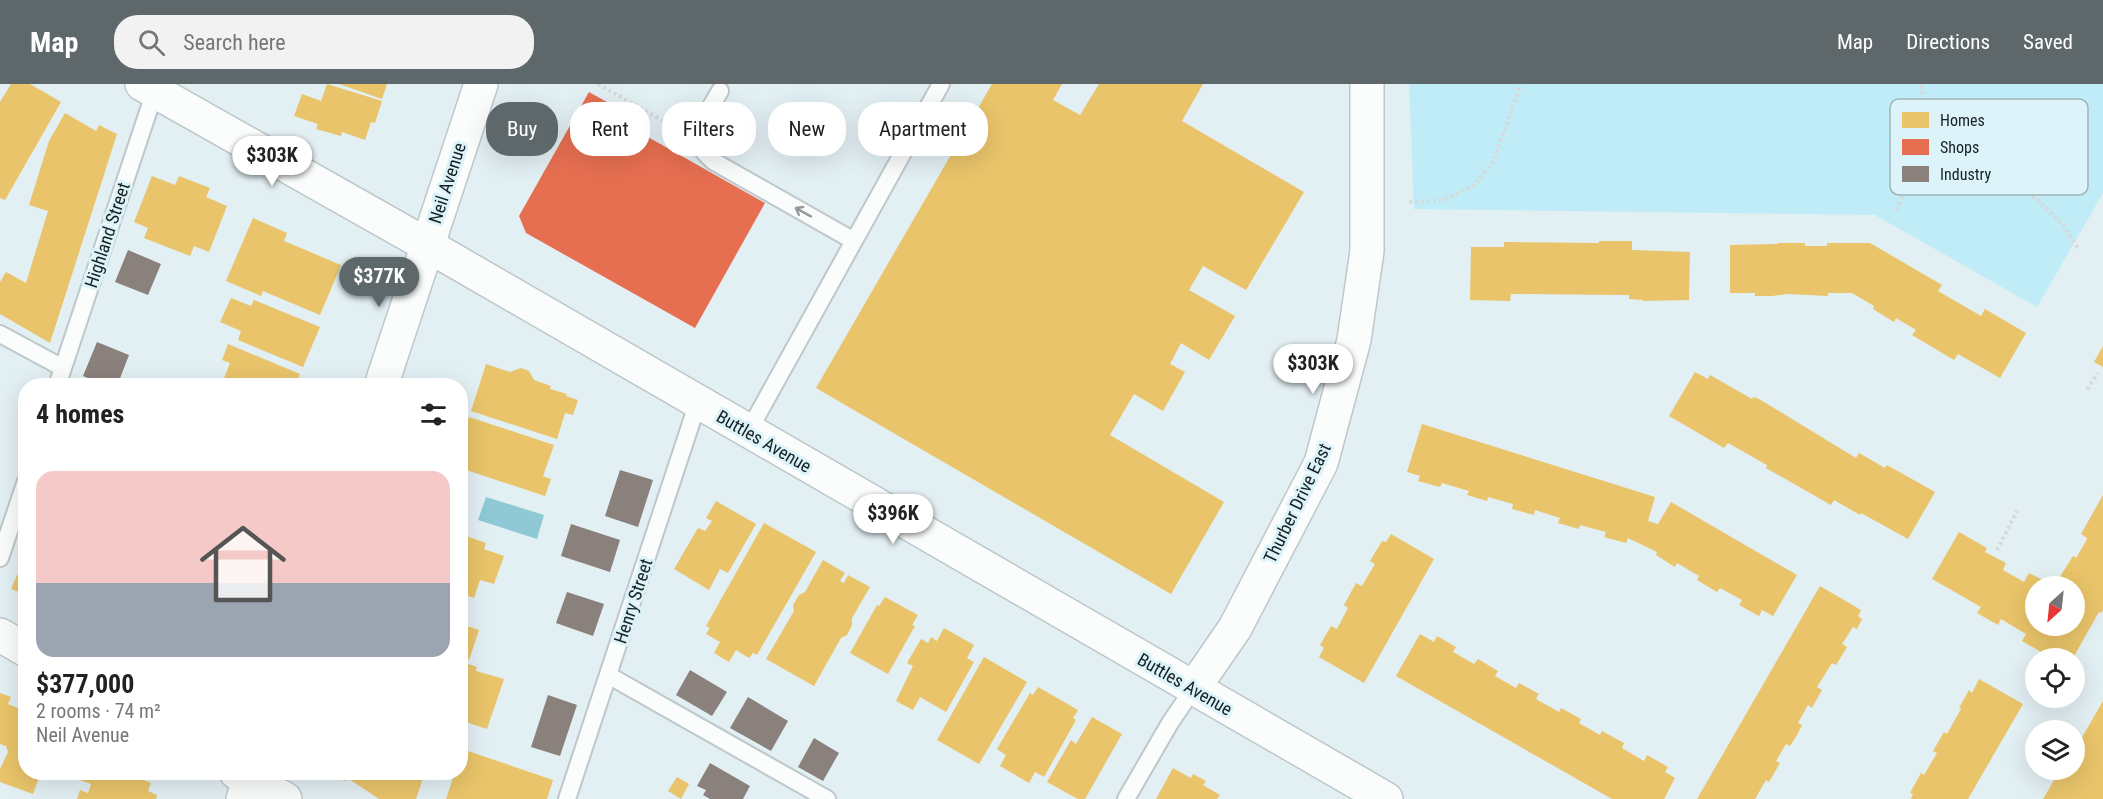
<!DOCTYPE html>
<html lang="en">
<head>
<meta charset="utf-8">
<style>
  body { margin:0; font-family:"Roboto Condensed",sans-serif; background:#f2f2f2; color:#222; height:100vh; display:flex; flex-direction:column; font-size:22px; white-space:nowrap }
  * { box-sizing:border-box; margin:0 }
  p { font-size:20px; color:#767676 }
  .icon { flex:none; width:33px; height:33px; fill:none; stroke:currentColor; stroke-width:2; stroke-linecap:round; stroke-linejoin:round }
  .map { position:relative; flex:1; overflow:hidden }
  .sheet { position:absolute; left:18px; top:294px; width:450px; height:402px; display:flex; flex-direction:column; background:#fff; border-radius:24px; box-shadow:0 6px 24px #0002 }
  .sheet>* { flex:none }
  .hud { position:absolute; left:486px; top:18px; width:570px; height:54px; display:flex; gap:12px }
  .needle { width:39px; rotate:207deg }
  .buttons { position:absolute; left:2025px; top:492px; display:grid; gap:12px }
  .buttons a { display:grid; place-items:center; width:60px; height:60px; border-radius:50%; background:#fff; box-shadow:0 6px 24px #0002; font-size:30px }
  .price { position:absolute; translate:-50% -51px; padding:0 14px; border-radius:21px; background:#fff; color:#222; font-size:20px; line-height:39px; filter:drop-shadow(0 2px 3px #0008) }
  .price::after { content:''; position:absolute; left:50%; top:36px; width:18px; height:14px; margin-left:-9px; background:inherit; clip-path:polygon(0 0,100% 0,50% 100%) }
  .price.current { background:#5e686b; color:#fff }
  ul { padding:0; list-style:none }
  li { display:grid; align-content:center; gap:12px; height:318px; padding:0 18px }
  li span { display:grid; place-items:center; height:186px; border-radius:18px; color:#555 }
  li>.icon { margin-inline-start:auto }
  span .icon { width:108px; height:108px; fill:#fffc; stroke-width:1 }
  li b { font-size:26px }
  h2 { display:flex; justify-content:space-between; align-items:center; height:72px; padding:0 18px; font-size:26px }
  .chip { padding:0 21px; border-radius:24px; background:#fff; box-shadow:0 6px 24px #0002; font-size:21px; line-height:54px }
  .chip.current { background:#5e686b; color:#fff }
  header { display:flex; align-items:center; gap:36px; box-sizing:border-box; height:84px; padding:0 30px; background:#5e686b; color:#fff }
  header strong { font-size:28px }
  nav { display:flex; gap:33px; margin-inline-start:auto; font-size:21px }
  .search { width:420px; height:54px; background:#f2f2f2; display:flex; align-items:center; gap:15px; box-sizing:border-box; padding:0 21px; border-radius:24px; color:#767676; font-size:22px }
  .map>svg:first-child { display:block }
  .green { fill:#c0ecf7 }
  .water { fill:#8fc9d6 }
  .homes { fill:#e9c46a }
  .shops { fill:#e76f51 }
  .industry { fill:#8a817c }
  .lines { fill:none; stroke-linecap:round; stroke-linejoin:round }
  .service-casing { stroke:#bec7ca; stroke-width:20 }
  .minor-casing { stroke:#bec7ca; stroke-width:36 }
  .tertiary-casing { stroke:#bec7ca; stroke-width:36 }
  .path { stroke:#d6dada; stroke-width:4; stroke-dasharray:3 3; stroke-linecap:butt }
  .service { stroke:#fbfdfd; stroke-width:16 }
  .minor { stroke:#fbfdfd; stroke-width:33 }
  .tertiary { stroke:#fbfdfd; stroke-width:33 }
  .oneway { stroke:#949a9a }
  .labels { text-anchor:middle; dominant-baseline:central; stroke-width:6; stroke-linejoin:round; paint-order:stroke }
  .street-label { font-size:18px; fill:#172022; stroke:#dcf3f9 }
  .key { fill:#dcf3f9; stroke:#a1b4b8; stroke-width:1.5 }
  .key-label { font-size:16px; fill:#172022 }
</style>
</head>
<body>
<header>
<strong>Map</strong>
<div class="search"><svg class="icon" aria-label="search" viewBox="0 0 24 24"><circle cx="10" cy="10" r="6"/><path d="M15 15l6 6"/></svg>Search here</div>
<nav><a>Map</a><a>Directions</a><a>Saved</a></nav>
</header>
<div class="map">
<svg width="2103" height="715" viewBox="0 0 2103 715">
  <rect width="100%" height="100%" fill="#e2eff3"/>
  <!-- green -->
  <path class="green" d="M1409 0H2103V109L2037 223 1875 131 1414 125Z"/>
  <!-- water -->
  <path class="water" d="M486 413 544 431 537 455 478 436Z"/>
  <!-- homes -->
  <path class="homes" d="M11 0H30L61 18 5 116 0 114V18Z
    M327 0 382 17 375 39 371 38 365 56 342 48 341 52 316 45 318 40 294 32 302 10 321 17Z
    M339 0H387L382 15Z
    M992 0H1062L1053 16 1080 31 1099 0H1203L1182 37 1304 108 1246 206 1203 182 1189 206 1235 232 1209 276 1181 259 1170 280 1185 288 1163 327 1134 310 1110 351 1224 418 1171 510 816 304Z
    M65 29 96 47 99 41 117 50 50 259 0 230V198L6 188 26 199 48 127 29 121 49 57Z
    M152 92 175 101 179 92 210 104 206 113 227 122 209 168 194 162 190 172 144 154 148 144 134 138Z
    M253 134 287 149 284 157 341 181 320 231 263 207 261 212 226 197Z
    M1599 157H1632V166L1690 168 1689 216 1643 217V216L1629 215V211H1623L1511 210 1510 217 1470 216 1471 163H1504V158L1599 159Z
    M1778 159H1805V162H1827V159H1870L1942 201 1938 207 1981 232 1985 225 2026 249 2000 294 1958 270 1954 276 1912 251 1916 246 1896 234 1894 238 1873 225 1874 222 1852 209H1828V212L1787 210 1772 212H1755V209H1730V161L1778 160Z
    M231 214 251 222 254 216 320 243 303 283 238 256 241 247 220 238Z
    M228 260 300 290 295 302H221L230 279 222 276Z
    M2103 262V283L2094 278Z
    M486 280 510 288 521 284 529 287 534 296 551 302 550 305 567 310 566 312 578 316 573 331 565 329 557 355 471 327Z
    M1695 288 1708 295 1710 291 1752 315 1754 313 1759 315 1856 374 1859 369 1885 384 1887 381 1935 408 1908 455 1861 429 1860 431 1834 416 1831 421 1766 384 1767 381 1728 359 1724 364 1669 332Z
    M469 333 554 361 543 392 551 395 545 412 460 384V359Z
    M1422 340 1655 413 1648 437 1658 440 1671 418 1797 491 1773 532 1762 526 1759 532 1739 521 1742 516 1720 504 1717 508 1697 496 1699 492 1677 479 1675 483 1656 471 1657 468 1628 454 1626 459 1604 453 1606 448 1580 441 1579 445 1558 439 1560 434 1535 426 1534 431 1512 425 1513 420 1488 413 1487 417 1467 411 1469 407 1442 399 1440 403 1418 397 1420 392 1407 388Z
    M2103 411V526L2101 529 2099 528 2073 574H2051L2022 557 2026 550 2001 535 1998 541 1977 529 1981 523 1932 495 1959 448 1987 464 1985 468 2006 479 2003 486 2024 498 2029 489 2054 502H2036V542H2074V502H2054L2073 472 2076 474 2086 457 2087 454 2081 450Z
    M716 417 756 440 728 489 720 485 709 506 674 485 698 444 705 447 712 437 706 434Z
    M764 439 816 468 757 571 753 569 749 574 736 566 729 578 714 569 720 558 706 550 710 544 706 542Z
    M1391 450 1434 475 1364 599 1319 573 1324 564 1320 561 1331 542 1337 545 1348 524 1344 521 1356 499 1362 502 1375 480 1370 477 1382 457 1386 458Z
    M463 451 486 459 484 465 504 472 494 500 480 496 474 514 460 509V457Z
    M26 471V519L21 517 24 510 11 505Z
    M823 476 845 489 840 497 844 499 848 491 870 503 852 534V541L847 551 841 554 814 602 766 575 794 527 793 521 799 511 805 508Z
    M1820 502 1861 526 1858 532 1862 535 1857 545 1853 543 1842 560 1847 563 1836 581 1832 579 1817 603 1822 606 1812 624 1808 621 1798 639 1802 641 1797 651 1790 662 1786 660 1776 677 1780 679 1769 698 1766 696 1755 715H1697Z
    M885 513 918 531 912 541 915 542 888 590 850 569 877 521 879 522Z
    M460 525 466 527 461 540 479 546 469 576 460 573Z
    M944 544 974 561 967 574 974 578 946 628 920 613 913 626 896 617 913 582 907 579 921 555 928 559 931 553 937 557Z
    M1420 550 1434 558 1437 552 1456 563 1453 568 1474 580 1478 575 1498 587 1495 592 1516 604 1519 599 1539 610 1536 615 1559 628 1561 624 1581 635 1579 639 1600 651 1602 647 1624 659 1622 664 1644 677 1647 671 1668 683 1665 688 1675 694 1664 715H1612L1396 592Z
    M984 573 1027 598 979 680 937 656Z
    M460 577 477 583 476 587 504 595 487 645 460 636Z
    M1979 595 2023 620 1968 715H1911L1913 710 1910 709 1921 689 1924 691 1937 669 1933 667 1944 648 1947 650 1961 625 1959 624 1969 606 1972 609Z
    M1038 603 1078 626 1073 634 1076 636 1044 693 1035 688 1029 699 1000 682 1006 671 997 665 1030 609 1033 611Z
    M0 609 11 613 8 620 18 624 19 620 26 623V688H41L33 710 0 698V685L8 668 6 662 0 660Z
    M2103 617V715H2043L2060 686H2074V667Z
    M1092 633 1122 650 1085 715H1078L1047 698 1071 656 1076 660Z
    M462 665 553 696 547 715H446L455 688H460Z
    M1173 684 1191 694 1193 690 1206 697 1203 701 1220 711 1217 715H1156Z
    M72 688H124L151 699 148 707 157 711 156 715H77L80 706 88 709 91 700 71 693Z
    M334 688H425L416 715H379L349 695 345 697 336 694Z
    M677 693 689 700 681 715 668 707Z"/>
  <!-- shops -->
  <path class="shops" d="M589 8 614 22 609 31 765 119 695 244 526 149 519 132Z"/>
  <!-- industry -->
  <path class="industry" d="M128 166 161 180 148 211 115 198Z
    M97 258 129 271 117 302H107L83 292Z
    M620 386 653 396 638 443 605 432Z
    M571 440 620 456 610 488 561 472Z
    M567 508 604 520 593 552 556 539Z
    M690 586 727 608 712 632 676 611Z
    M548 611 577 621 560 672 531 663Z
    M748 613 788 637 771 667 730 644Z
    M814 654 839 669 823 697 798 683Z
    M710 679 750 702 743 715H710L703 711 706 706 697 702Z"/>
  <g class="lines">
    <defs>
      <path id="service" d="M720 7C711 23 693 47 703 66 705 70 710 74 713 77L854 157
        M0 250 63 284
        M57 302 156 4
        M748 348 941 0
        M0 474 26 397
        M608 591 827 715
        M567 715 698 318
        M1126 715 1170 639 1193 605"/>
      <path id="minor" d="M142 0 427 161 1386 715
        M0 551 26 566
        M1193 605 1235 544 1321 379 1354 256 1367 167V0
        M236 688 285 715"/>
      <path id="tertiary" d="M381 302 481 0
        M243 715 251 688"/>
    </defs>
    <!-- service casing -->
    <use href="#service" class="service-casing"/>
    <!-- minor casing -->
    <use href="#minor" class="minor-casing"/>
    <!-- tertiary casing -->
    <use href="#tertiary" class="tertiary-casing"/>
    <!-- path -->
    <path class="path" d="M598 0 676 44
      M1923 39 1946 60 2038 116 2063 141 2078 165
      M1409 118 1443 116 1474 101 1493 78 1521 0
      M1896 126 1905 107 1923 39 1922 0
      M2087 305 2098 289
      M1997 466 2017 427"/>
    <!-- service -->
    <use href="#service" class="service"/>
    <!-- minor -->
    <use href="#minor" class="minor"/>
    <!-- tertiary -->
    <use href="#tertiary" class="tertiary"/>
  </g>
  <!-- one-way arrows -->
  <defs><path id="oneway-shaft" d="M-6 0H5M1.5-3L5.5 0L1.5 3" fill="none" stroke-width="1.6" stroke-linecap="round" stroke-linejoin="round" transform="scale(1.5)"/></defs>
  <use class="oneway" href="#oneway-shaft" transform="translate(803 128) rotate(-151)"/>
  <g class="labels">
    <!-- street labels -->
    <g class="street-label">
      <text transform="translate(447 99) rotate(-72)">Neil Avenue</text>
      <text transform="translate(107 151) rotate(-72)">Highland Street</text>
      <text transform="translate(764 357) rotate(30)">Buttles Avenue</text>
      <text transform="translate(1297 419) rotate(-64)">Thurber Drive East</text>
      <text transform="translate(633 517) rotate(-72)">Henry Street</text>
      <text transform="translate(1185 600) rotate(30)">Buttles Avenue</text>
    </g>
  </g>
  <!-- legend -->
  <rect x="1890" y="15" width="198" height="96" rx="9" class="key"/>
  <rect x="1902" y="28" width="27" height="16" fill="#e9c46a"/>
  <rect x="1902" y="55" width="27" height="16" fill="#e76f51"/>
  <rect x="1902" y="82" width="27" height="16" fill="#8a817c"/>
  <g class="key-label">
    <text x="1940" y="42">Homes</text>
    <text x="1940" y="69">Shops</text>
    <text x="1940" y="96">Industry</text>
  </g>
</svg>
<div class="buttons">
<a><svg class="needle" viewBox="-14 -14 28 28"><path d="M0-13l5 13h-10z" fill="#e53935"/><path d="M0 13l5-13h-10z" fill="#767676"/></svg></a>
<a><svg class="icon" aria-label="locate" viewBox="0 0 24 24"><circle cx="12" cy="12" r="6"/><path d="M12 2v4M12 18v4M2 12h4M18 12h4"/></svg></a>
<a><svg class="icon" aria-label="layers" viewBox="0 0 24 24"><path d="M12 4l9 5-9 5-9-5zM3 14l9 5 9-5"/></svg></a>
</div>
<b class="price" style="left:272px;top:103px">$303K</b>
<b class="price current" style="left:379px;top:224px">$377K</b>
<b class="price" style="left:1313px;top:311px">$303K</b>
<b class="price" style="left:893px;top:461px">$396K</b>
<div class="hud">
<a class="chip current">Buy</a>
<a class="chip">Rent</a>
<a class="chip">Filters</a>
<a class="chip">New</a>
<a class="chip">Apartment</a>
</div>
<section class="sheet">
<h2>4 homes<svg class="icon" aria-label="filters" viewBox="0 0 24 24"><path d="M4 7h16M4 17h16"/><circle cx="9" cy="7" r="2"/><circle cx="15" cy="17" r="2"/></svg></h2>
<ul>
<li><span style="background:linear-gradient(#f6c9c9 60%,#9aa5b1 0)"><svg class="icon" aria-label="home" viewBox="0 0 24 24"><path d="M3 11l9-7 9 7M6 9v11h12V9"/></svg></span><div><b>$377,000</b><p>2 rooms · 74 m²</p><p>Neil Avenue</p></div></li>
</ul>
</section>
</div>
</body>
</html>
